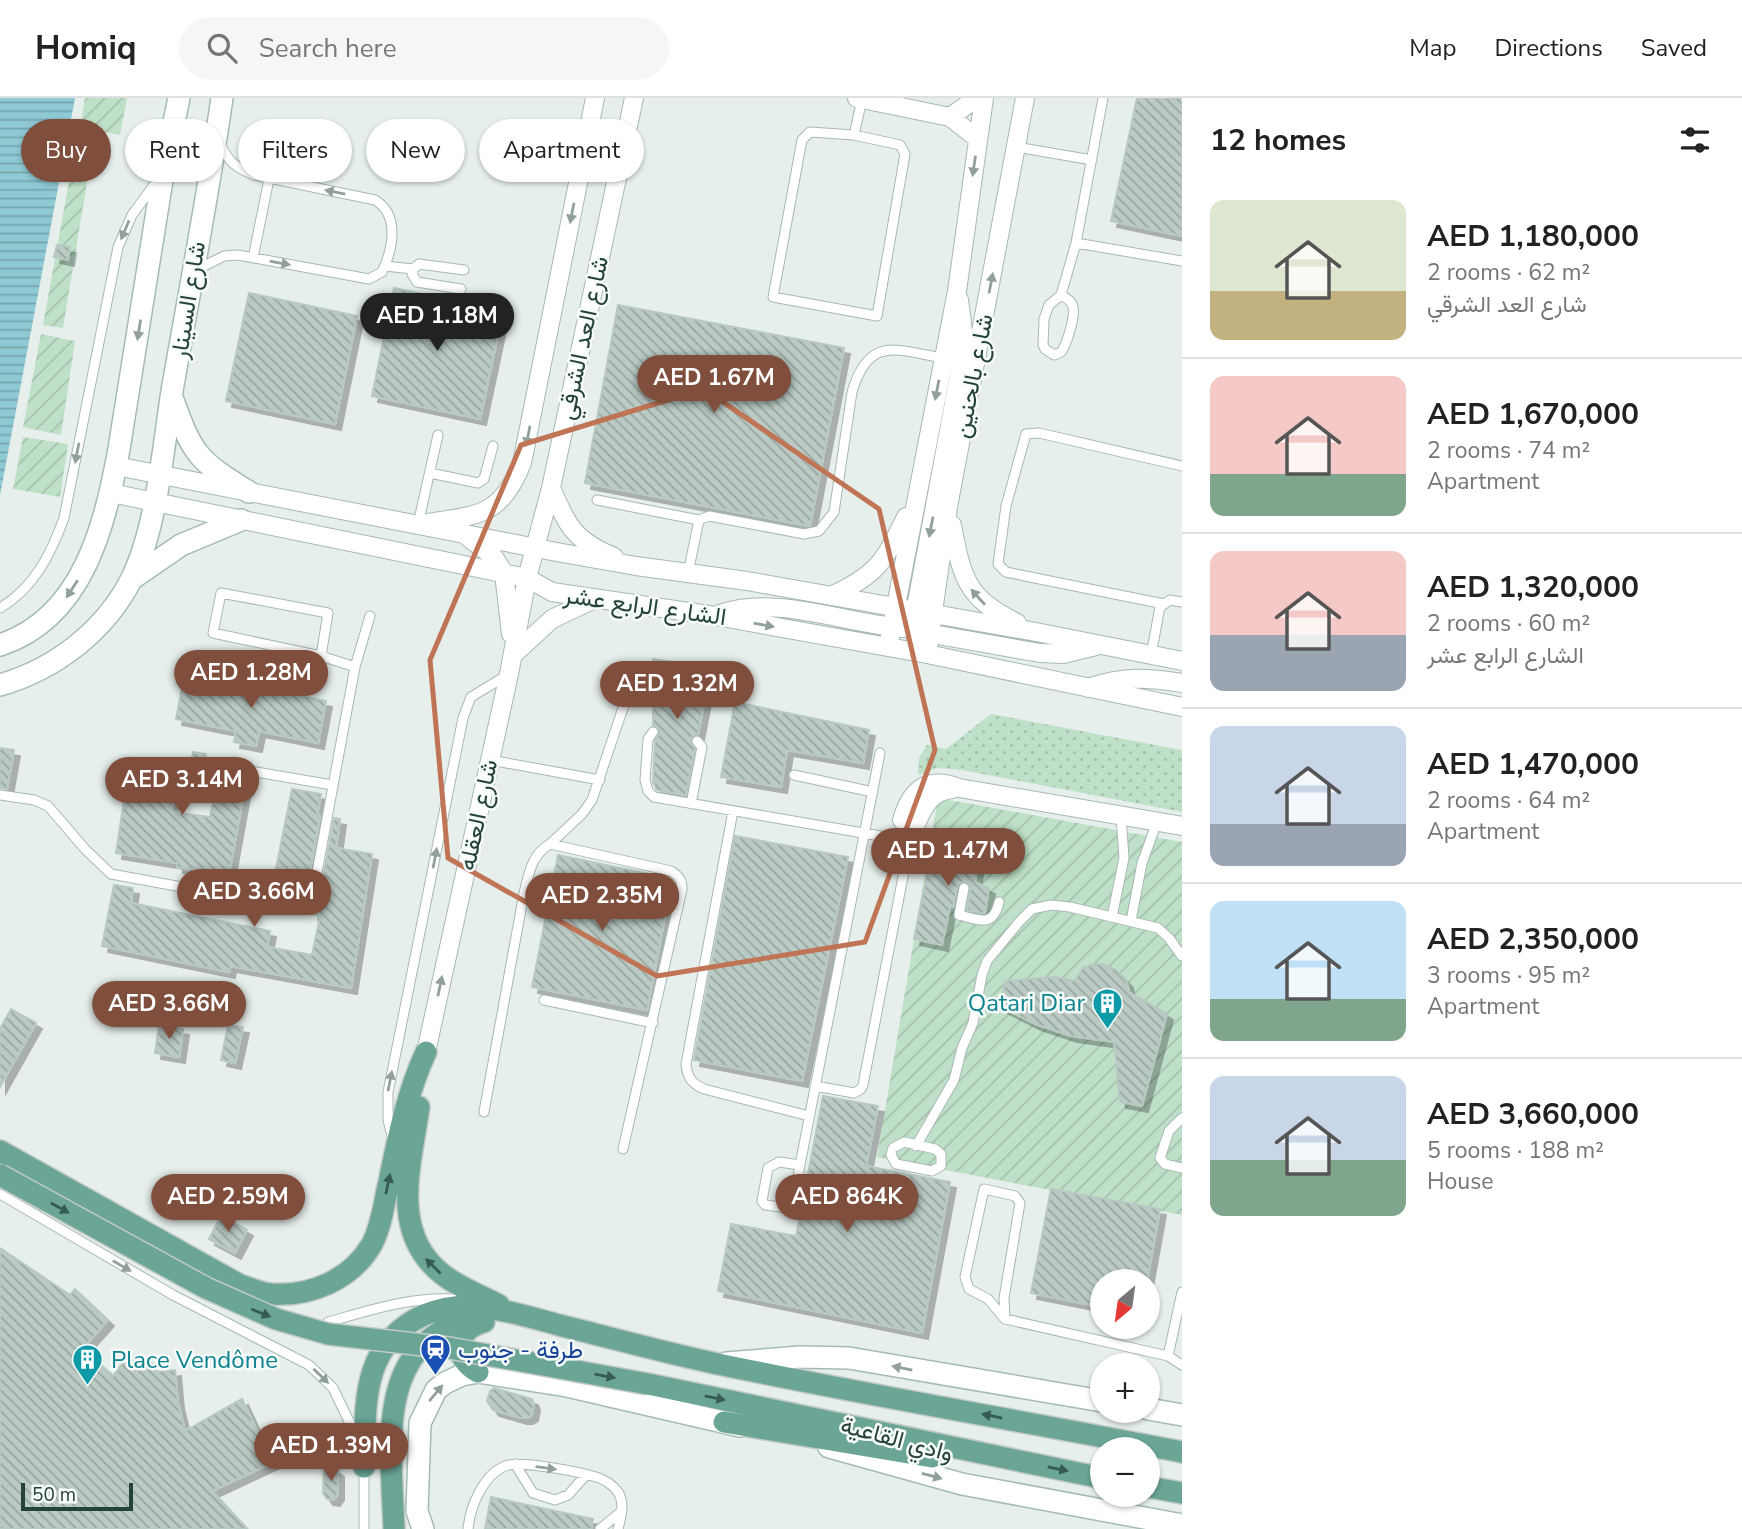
<!DOCTYPE html>
<html lang="en">
<head>
<meta charset="utf-8">
<style>
  body { margin:0; font-family:"Nunito Sans",Vazirmatn,sans-serif; background:#f6f6f6; color:#222; height:100vh; display:flex; flex-direction:column; font-size:26px; white-space:nowrap }
  * { box-sizing:border-box; margin:0 }
  p { font-size:23px; color:#767676 }
  .icon { flex:none; width:38px; height:38px; fill:none; stroke:currentColor; stroke-width:2; stroke-linecap:round; stroke-linejoin:round }
  .map { position:relative; flex:1; overflow:hidden }
  .sheet { display:flex; flex-direction:column; background:#fff; width:560px }
  .sheet>* { flex:none }
  .banner { position:absolute; left:21px; top:21px; width:665px; height:63px; display:flex; gap:14px }
  .needle { width:46px; rotate:209deg }
  .tools { position:absolute; left:1090px; top:1171px; display:grid; gap:14px }
  .tools a { display:grid; place-items:center; width:70px; height:70px; border-radius:50%; background:#fff; box-shadow:0 2px 5px #0004; font-size:35px }
  .scale { position:absolute; left:21px; bottom:18px; width:112px; box-sizing:border-box; padding-left:7px; border:4px solid #24423a; border-top:0; font-size:19px; line-height:24px; white-space:nowrap; color:#24423a; -webkit-text-stroke:5px #f7fbf9; paint-order:stroke }
  .price { position:absolute; translate:-50% -60px; padding:0 16px; border-radius:24px; background:#804e3d; color:#fff; font-size:23px; line-height:46px; filter:drop-shadow(0 2px 4px #0008) }
  .price::after { content:''; position:absolute; left:50%; top:42px; width:21px; height:16px; margin-left:-10px; background:inherit; clip-path:polygon(0 0,100% 0,50% 100%) }
  .price.on { background:#222; color:#fff }
  ul { padding:0; list-style:none }
  li { display:flex; align-items:center; gap:21px; height:175px; padding:0 28px }
  li+li { border-top:2px solid #e0e0e0 }
  li span { display:grid; place-items:center; flex:none; width:196px; height:140px; border-radius:14px; color:#555 }
  li>.icon { margin-inline-start:auto }
  span .icon { width:84px; height:84px; fill:#fffc; stroke-width:1 }
  li b { font-size:30px }
  h2 { display:flex; justify-content:space-between; align-items:center; height:84px; padding:0 28px; font-size:30px }
  .tag { padding:0 24px; border-radius:32px; background:#fff; box-shadow:0 2px 5px #0004; font-size:24px; line-height:63px }
  .tag.on { background:#804e3d; color:#fff }
  header { display:flex; align-items:center; gap:42px; box-sizing:border-box; height:98px; padding:0 35px; background:#fff; border-bottom:2px solid #e0e0e0 }
  header strong { font-size:33px }
  nav { display:flex; gap:38px; margin-inline-start:auto; font-size:24px }
  .search { width:490px; height:63px; background:#f6f6f6; display:flex; align-items:center; gap:18px; box-sizing:border-box; padding:0 24px; border-radius:38px; color:#767676; font-size:26px }
  main { display:flex; flex:1; min-height:0 }
  .map>svg:first-child { display:block }
  .grass { fill:url(#grass-dots) }
  .garden { fill:url(#garden-furrows) }
  .water { fill:url(#water-rules) }
  .building { fill:url(#building-back-hatch); stroke:#b8c9c2; stroke-width:2; fill-rule:evenodd; filter:url(#shadow) }
  .lines { fill:none; stroke-linecap:round; stroke-linejoin:round }
  .lane-casing { stroke:#a8b8b2; stroke-width:11 }
  .street-casing { stroke:#a8b8b2; stroke-width:20 }
  .secondary-casing { stroke:#a4bbb3; stroke-width:24 }
  .primary-casing { stroke:#c2cac8; stroke-width:24 }
  .lane { stroke:#fff; stroke-width:9 }
  .street { stroke:#fff; stroke-width:18 }
  .secondary { stroke:#fff; stroke-width:21 }
  .primary { stroke:#6aa596; stroke-width:21 }
  .primary-bridge-casing { stroke:#c2cac8; stroke-width:24; stroke-linecap:butt }
  .primary-bridge { stroke:#6aa596; stroke-width:21 }
  .oneway { fill:#92a09c }
  .oneway2 { fill:#365b51 }
  .marked { fill:none; stroke:#c07456; stroke-width:5; stroke-linejoin:round }
  .labels { text-anchor:middle; dominant-baseline:central; stroke-width:5; stroke-linejoin:round; paint-order:stroke }
  .street-label { font-size:24px; fill:#24423a; stroke:#f7fbf9 }
  .culture-label { font-size:24px; fill:#0d838f; stroke:#f7fbf9; text-anchor:end }
  .transit-label { font-size:24px; fill:#164399; stroke:#f7fbf9; text-anchor:start }
</style>
</head>
<body>
<header>
<strong>Homiq</strong>
<div class="search"><svg class="icon" aria-label="search" viewBox="0 0 24 24"><circle cx="10" cy="10" r="6"/><path d="M15 15l6 6"/></svg>Search here</div>
<nav><a>Map</a><a>Directions</a><a>Saved</a></nav>
</header>
<main>
<div class="map">
<svg width="1182" height="1431" viewBox="0 0 1182 1431">
  <defs>
    <pattern id="grass-dots" width="8" height="8" patternUnits="userSpaceOnUse" patternTransform="scale(1.75)"><rect width="8" height="8" fill="#bfe0c8"/><path d="M2 2h.1M6 6h.1" fill="none" stroke="#a4c1ad" stroke-width="1.8" stroke-linecap="round"/></pattern>
    <pattern id="garden-furrows" width="10" height="10" patternUnits="userSpaceOnUse" patternTransform="scale(1.75)"><rect width="10" height="10" fill="#bfe0c8"/><path d="M-1 1l2-2M0 10L10 0M9 11l2-2" fill="none" stroke="#a4c1ad"/></pattern>
    <pattern id="water-rules" width="6" height="5" patternUnits="userSpaceOnUse" patternTransform="scale(1.75)"><rect width="6" height="5" fill="#8ec9d4"/><path d="M0 2.5h6" fill="none" stroke="#74a5ad"/></pattern>
    <pattern id="building-back-hatch" width="6" height="6" patternUnits="userSpaceOnUse" patternTransform="scale(1.75)"><rect width="6" height="6" fill="#bbcac4"/><path d="M-1 5l2 2M0 0l6 6M5-1l2 2" fill="none" stroke="#98a6a0"/></pattern>
    <filter id="shadow"><feDropShadow dx="6" dy="6" stdDeviation="0" flood-color="#0004"/></filter>
  </defs>
  <rect width="100%" height="100%" fill="#e6efeb"/>
  <!-- grass -->
  <path class="grass" d="M991 616 1182 652V714L962 672 937 670 918 677 919 660 927 647 946 651Z"/>
  <!-- garden -->
  <path class="garden" d="M85 0H127L120 37 80 29Z
    M77 39 94 42 63 230 43 227Z
    M41 236 75 243 61 337 23 329Z
    M23 339 68 346 60 399 13 391Z
    M938 700 1182 744V1117L877 1059Z"/>
  <!-- water -->
  <path class="water" d="M0 0H75L0 397Z"/>
  <!-- building -->
  <path class="building" d="M1137 0H1182V138L1111 123Z
    M57 147 70 149 68 162 54 159Z
    M394 190 503 213 480 321 372 298Z
    M249 195 357 218 335 326 226 303Z
    M618 207 844 250 810 428 585 385Z
    M653 561 711 570 698 636 693 637 690 641 695 651 686 697 657 692 653 684 655 643 660 634 658 629 653 627Z
    M249 571 269 575 266 591 326 603 318 645 259 633 256 648 234 644 236 633 176 621 184 579 245 592Z
    M735 604 869 632 863 665 787 652 781 689 721 679Z
    M0 650 14 652 7 691 0 690Z
    M193 654 206 656 203 676 246 683 228 782 199 778 200 772 177 769V765L116 755 130 663 190 673ZM175 686 215 693 210 719 171 714Z
    M292 691 321 696 317 717 320 718 308 782 288 779 286 793 272 790Z
    M334 720 340 721 336 750 372 756 351 890 230 868 229 874 102 848 114 787 133 790 131 805 270 833 267 849 312 857 320 818 312 816 314 806 320 797Z
    M735 738 848 759 802 983 694 962Z
    M934 740 968 746 980 753 975 784 989 790 985 815H981L967 812 971 788 966 783 958 786 953 809H950L942 847 914 841Z
    M558 757 668 780 672 782 647 912 532 889Z
    M1094 866H1103L1116 872 1127 884 1129 894 1167 916 1142 1008 1120 1004 1114 944 1071 938 1035 926 1001 909 1005 883 1055 879 1075 883 1083 870Z
    M11 911 36 925 0 989V931Z
    M159 927 183 931 179 959 155 955Z
    M228 927 243 929 235 965 221 962Z
    M823 998 878 1008 866 1068 950 1084 922 1235 718 1193 731 1126 796 1138Z
    M1051 1091 1160 1111 1147 1183H1102V1209L1031 1195Z
    M221 1118 247 1132 235 1155 209 1141Z
    M0 1150 70 1197 75 1191 108 1222 83 1250 113 1278 127 1259 137 1257 145 1259 156 1274 175 1272 178 1305 185 1333 242 1301 272 1365 212 1393 247 1431H0Z
    M494 1290 532 1301 534 1306 532 1317 527 1320H521L493 1312 487 1303 490 1293Z
    M331 1368 338 1373V1396L334 1402 327 1401 323 1395 324 1372Z
    M491 1399 593 1421 591 1431H485Z"/>
  <g class="lines">
    <defs>
      <path id="lane" d="M854 37 810 34 802 42 773 199 877 218 905 56 900 47 854 37 862 1
        M1016 49 1092 62
        M1076 145 1182 163
        M253 160 269 81
        M385 168 413 171
        M196 172 224 158 238 157 369 181 382 174C393 151 400 117 375 102L254 77C237 70 228 64 221 47
        M461 191 417 184 412 176 413 171 419 166 464 172
        M1061 197C1066 200 1072 203 1073 209 1075 220 1067 246 1061 254L1054 257 1045 251 1043 247 1044 221 1049 207 1061 197 1076 145 1103 0
        M430 375 478 385 484 381 493 348
        M597 402 699 422
        M418 426 438 337
        M688 475 699 422 709 418 804 436 819 433 834 414 852 294C869 237 896 252 943 260
        M1164 506 1025 478 1006 474 998 466 1006 408 1026 336 1039 335 1182 368
        M0 510C34 490 51 456 64 420L118 149 132 117 157 83
        M1151 557 1160 509 1170 502 1182 504
        M321 558 328 515 221 495 213 535 321 558 355 569
        M653 634 648 641 645 682 648 693 654 699 892 740C901 746 905 752 906 763L863 987 861 991 854 995 815 988
        M490 662 600 682
        M221 668 332 687
        M794 677 873 694
        M0 697 34 702 48 708 85 751 111 776 291 809 304 807 313 796 355 569 370 518
        M691 706 702 649 697 643
        M733 713 686 966C687 979 692 986 704 991L809 1018
        M975 744 988 749 991 755 1009 759
        M550 746 582 716 592 702 625 604
        M906 762 917 724
        M964 790 959 817C980 822 993 830 999 804
        M1112 819 1124 760 1121 718
        M1131 823 1142 765 1157 724
        M544 902 653 925
        M484 1014 524 795C529 776 531 757 550 746L671 773C679 778 682 782 682 791L623 1051
        M1182 1020 1169 1033 1160 1060 1165 1066 1182 1070
        M393 1042 388 1022V994L463 620 471 599 509 576
        M904 1044 935 1051 941 1056V1068L932 1073 896 1066 891 1057 893 1050Z
        M916 1048 954 982 962 950 973 925 982 877 987 863 1019 824 1032 811 1051 807 1070 809 1158 830 1169 840 1182 858
        M779 1064 800 1067 794 1104 789 1110 765 1107 762 1103 768 1070Z
        M800 1067 880 655
        M0 1096 173 1197 309 1267 333 1290 357 1340
        M1005 1221 1004 1200 1020 1105 1015 1098 984 1091 965 1179 969 1191 988 1201 1005 1221 1168 1258 1182 1267
        M328 1224C371 1212 409 1199 453 1201
        M1168 1258 1182 1194
        M515 1366 533 1395 555 1402 568 1397 586 1377
        M364 1431V1368
        M468 1431C470 1409 483 1377 505 1368 520 1362 580 1374 596 1379 604 1381 613 1387 618 1394 625 1405 621 1419 618 1431
        M600 1431 622 1413"/>
      <path id="street" d="M857 0 950 19 978 41
        M950 19 977 0
        M116 368 562 455 636 468 747 483 1036 534 1182 563
        M551 390C568 428 573 442 614 459
        M111 395 527 480 552 494 716 518 927 556 1182 609
        M428 425C479 417 501 418 522 365L595 0
        M952 427C962 480 966 500 1017 525
        M469 440 493 458 504 475 511 536
        M831 498C877 477 884 464 906 419
        M720 516C775 496 847 526 903 530
        M921 534 1040 555 1063 556 1096 548
        M888 549 957 193 984 0
        M927 556 948 409 1025 0
        M927 556 917 545 913 526 960 273 964 241 959 202
        M513 557 552 521 592 502
        M1088 590C1124 578 1145 579 1182 585
        M902 722C911 691 927 678 959 690L1182 728
        M917 724C924 707 932 693 952 691
        M426 954 509 576 527 480 551 390 634 0"/>
      <path id="secondary" d="M173 302C193 358 199 363 249 394
        M133 480 181 447 241 422
        M0 547C83 520 105 427 119 351L163 76 179 0
        M0 587C56 571 106 532 132 480 157 428 163 351 172 293 189 196 208 98 222 0
        M726 1265 800 1259 849 1260 1102 1303
        M1148 1311 1182 1317
        M829 1349 962 1386 1182 1427
        M423 1431 417 1413 420 1325 436 1292 445 1285 462 1277 478 1274 567 1288 740 1328"/>
      <path id="primary" d="M419 1009C411 1066 389 1134 442 1176 458 1189 480 1197 499 1207
        M0 1053 240 1187C250 1190 261 1195 271 1196 311 1199 352 1181 372 1146 382 1127 384 1104 389 1084 398 1040 407 995 426 954
        M478 1274C452 1260 455 1232 484 1224
        M648 1286 1102 1380
        M724 1324 932 1359
        M364 1369C366 1309 359 1247 424 1217 441 1210 462 1207 481 1209 507 1212 533 1220 559 1227 612 1240 665 1255 718 1266 872 1298 1028 1324 1182 1354
        M1148 1389 1182 1395
        M394 1431C391 1343 372 1238 486 1217"/>
    </defs>
    <!-- lane casing -->
    <use href="#lane" class="lane-casing"/>
    <!-- street casing -->
    <use href="#street" class="street-casing"/>
    <!-- secondary casing -->
    <use href="#secondary" class="secondary-casing"/>
    <!-- primary casing -->
    <use href="#primary" class="primary-casing"/>
    <!-- lane -->
    <use href="#lane" class="lane"/>
    <!-- street -->
    <use href="#street" class="street"/>
    <!-- secondary -->
    <use href="#secondary" class="secondary"/>
    <!-- primary -->
    <use href="#primary" class="primary"/>
    <defs>
      <path id="primary-bridge" d="M0 1077 206 1190 276 1221 328 1236 449 1250 648 1286"/>
    </defs>
    <!-- primary-bridge casing -->
    <use href="#primary-bridge" class="primary-bridge-casing"/>
    <!-- primary-bridge -->
    <use href="#primary-bridge" class="primary-bridge"/>
  </g>
  <!-- one-way arrows -->
  <defs><path id="oneway-solid" d="M-6-.8H1V-3.2L6.5 0L1 3.2V.8H-6Z" transform="scale(1.75)"/></defs>
  <g class="oneway">
    <use href="#oneway-solid" transform="translate(974 68) rotate(98)"/>
    <use href="#oneway-solid" transform="translate(335 94) rotate(-169)"/>
    <use href="#oneway-solid" transform="translate(572 115) rotate(101)"/>
    <use href="#oneway-solid" transform="translate(125 132) rotate(113)"/>
    <use href="#oneway-solid" transform="translate(280 165) rotate(10)"/>
    <use href="#oneway-solid" transform="translate(991 185) rotate(-79)"/>
    <use href="#oneway-solid" transform="translate(139 232) rotate(99)"/>
    <use href="#oneway-solid" transform="translate(937 292) rotate(101)"/>
    <use href="#oneway-solid" transform="translate(528 338) rotate(101)"/>
    <use href="#oneway-solid" transform="translate(77 355) rotate(101)"/>
    <use href="#oneway-solid" transform="translate(931 429) rotate(101)"/>
    <use href="#oneway-solid" transform="translate(72 491) rotate(123)"/>
    <use href="#oneway-solid" transform="translate(978 499) rotate(-132)"/>
    <use href="#oneway-solid" transform="translate(764 527) rotate(10)"/>
    <use href="#oneway-solid" transform="translate(435 760) rotate(-79)"/>
    <use href="#oneway-solid" transform="translate(440 888) rotate(-78)"/>
    <use href="#oneway-solid" transform="translate(390 983) rotate(-79)"/>
    <use href="#oneway-solid" transform="translate(122 1168) rotate(30)"/>
    <use href="#oneway-solid" transform="translate(902 1270) rotate(-169)"/>
    <use href="#oneway-solid" transform="translate(321 1278) rotate(44)"/>
    <use href="#oneway-solid" transform="translate(436 1295) rotate(-50)"/>
    <use href="#oneway-solid" transform="translate(546 1370) rotate(7)"/>
    <use href="#oneway-solid" transform="translate(932 1378) rotate(15)"/>
  </g>
  <g class="oneway2">
    <use href="#oneway-solid" transform="translate(388 1086) rotate(-78)"/>
    <use href="#oneway-solid" transform="translate(60 1110) rotate(29)"/>
    <use href="#oneway-solid" transform="translate(433 1168) rotate(-135)"/>
    <use href="#oneway-solid" transform="translate(261 1215) rotate(22)"/>
    <use href="#oneway-solid" transform="translate(605 1278) rotate(10)"/>
    <use href="#oneway-solid" transform="translate(715 1300) rotate(12)"/>
    <use href="#oneway-solid" transform="translate(992 1318) rotate(-169)"/>
    <use href="#oneway-solid" transform="translate(1058 1371) rotate(12)"/>
  </g>
  <!-- marked area -->
  <path class="marked" d="M704 291 879 411 935 652 865 844 657 878 448 760 430 562 521 347Z"/>
  <!-- icons -->
  <defs>
    <symbol id="building-pin" viewBox="-11 -11 22 30"><path d="M0 17L-7.5 6A9.5 9.5 0 1 1 7.5 6Z" fill="#0f9aa8" stroke="#f7fbf9"/><path d="M-4-6H4V6H1V3H-1V6H-4ZM-2.5-4.3h1.7v1.8h-1.7ZM.8-4.3h1.7v1.8H.8ZM-2.5-1h1.7V.8h-1.7ZM.8-1h1.7V.8H.8Z" fill="#fff"/></symbol>
    <symbol id="station-pin" viewBox="-11 -11 22 30"><path d="M0 17L-7.5 6A9.5 9.5 0 1 1 7.5 6Z" fill="#1a4fb4" stroke="#f7fbf9"/><path d="M-3-6H3Q5-6 5-4V2Q5 4 3 4L4.5 6H3L1.5 4h-3L-3 6H-4.5L-3 4Q-5 4-5 2V-4Q-5-6-3-6ZM-3.5-4v3h7v-3ZM-3.5 1v1.5H-2V1ZM2 1v1.5H3.5V1Z" fill="#fff"/></symbol>
  </defs>
  <g fill-rule="evenodd">
    <use href="#building-pin" x="1090" y="888" width="35" height="47"/>
    <use href="#station-pin" x="418" y="1234" width="35" height="47"/>
    <use href="#building-pin" x="70" y="1244" width="35" height="47"/>
  </g>
  <g class="labels">
    <!-- street labels -->
    <g class="street-label">
      <text transform="translate(188 202) rotate(-81)">شارع السينار</text>
      <text transform="translate(583 240) rotate(-78)">شارع العد الشرقي</text>
      <text transform="translate(973 278) rotate(-79)">شارع بالحنين</text>
      <text transform="translate(645 508) rotate(8)">الشارع الرابع عشر</text>
      <text transform="translate(478 717) rotate(-78)">شارع العقله</text>
      <text transform="translate(897 1341) rotate(15)">وادي القاعية</text>
    </g>
    <!-- culture labels -->
    <g class="culture-label">
      <text x="1085" y="905">Qatari Diar</text>
      <text x="111" y="1262" text-anchor="start">Place Vendôme</text>
    </g>
    <!-- transit labels -->
    <g class="transit-label">
      <text x="458" y="1252">طرفة - جنوب</text>
    </g>
  </g>
</svg>
<div class="tools">
<a><svg class="needle" viewBox="-14 -14 28 28"><path d="M0-13l5 13h-10z" fill="#e53935"/><path d="M0 13l5-13h-10z" fill="#767676"/></svg></a>
<a>+</a>
<a>−</a>
</div>
<div class="scale">50 m</div>
<b class="price on" style="left:437px;top:255px">AED 1.18M</b>
<b class="price" style="left:714px;top:317px">AED 1.67M</b>
<b class="price" style="left:251px;top:612px">AED 1.28M</b>
<b class="price" style="left:677px;top:623px">AED 1.32M</b>
<b class="price" style="left:182px;top:719px">AED 3.14M</b>
<b class="price" style="left:948px;top:790px">AED 1.47M</b>
<b class="price" style="left:254px;top:831px">AED 3.66M</b>
<b class="price" style="left:602px;top:835px">AED 2.35M</b>
<b class="price" style="left:169px;top:943px">AED 3.66M</b>
<b class="price" style="left:228px;top:1136px">AED 2.59M</b>
<b class="price" style="left:847px;top:1136px">AED 864K</b>
<b class="price" style="left:331px;top:1385px">AED 1.39M</b>
<div class="banner">
<a class="tag on">Buy</a>
<a class="tag">Rent</a>
<a class="tag">Filters</a>
<a class="tag">New</a>
<a class="tag">Apartment</a>
</div>
</div>
<section class="sheet">
<h2>12 homes<svg class="icon" aria-label="filters" viewBox="0 0 24 24"><path d="M4 7h16M4 17h16"/><circle cx="9" cy="7" r="2"/><circle cx="15" cy="17" r="2"/></svg></h2>
<ul>
<li><span style="background:linear-gradient(#dfe7d0 65%,#c2b280 0)"><svg class="icon" aria-label="home" viewBox="0 0 24 24"><path d="M3 11l9-7 9 7M6 9v11h12V9"/></svg></span><div><b>AED 1,180,000</b><p>2 rooms · 62 m²</p><p>شارع العد الشرقي</p></div></li>
<li><span style="background:linear-gradient(#f6c9c9 70%,#7fa58c 0)"><svg class="icon" aria-label="home" viewBox="0 0 24 24"><path d="M3 11l9-7 9 7M6 9v11h12V9"/></svg></span><div><b>AED 1,670,000</b><p>2 rooms · 74 m²</p><p>Apartment</p></div></li>
<li><span style="background:linear-gradient(#f6c9c9 60%,#9aa5b1 0)"><svg class="icon" aria-label="home" viewBox="0 0 24 24"><path d="M3 11l9-7 9 7M6 9v11h12V9"/></svg></span><div><b>AED 1,320,000</b><p>2 rooms · 60 m²</p><p>الشارع الرابع عشر</p></div></li>
<li><span style="background:linear-gradient(#c9d6e8 70%,#9aa5b1 0)"><svg class="icon" aria-label="home" viewBox="0 0 24 24"><path d="M3 11l9-7 9 7M6 9v11h12V9"/></svg></span><div><b>AED 1,470,000</b><p>2 rooms · 64 m²</p><p>Apartment</p></div></li>
<li><span style="background:linear-gradient(#bfe0f5 70%,#7fa58c 0)"><svg class="icon" aria-label="home" viewBox="0 0 24 24"><path d="M3 11l9-7 9 7M6 9v11h12V9"/></svg></span><div><b>AED 2,350,000</b><p>3 rooms · 95 m²</p><p>Apartment</p></div></li>
<li><span style="background:linear-gradient(#c9d6e8 60%,#7fa58c 0)"><svg class="icon" aria-label="home" viewBox="0 0 24 24"><path d="M3 11l9-7 9 7M6 9v11h12V9"/></svg></span><div><b>AED 3,660,000</b><p>5 rooms · 188 m²</p><p>House</p></div></li>
</ul>
</section>
</main>
</body>
</html>
